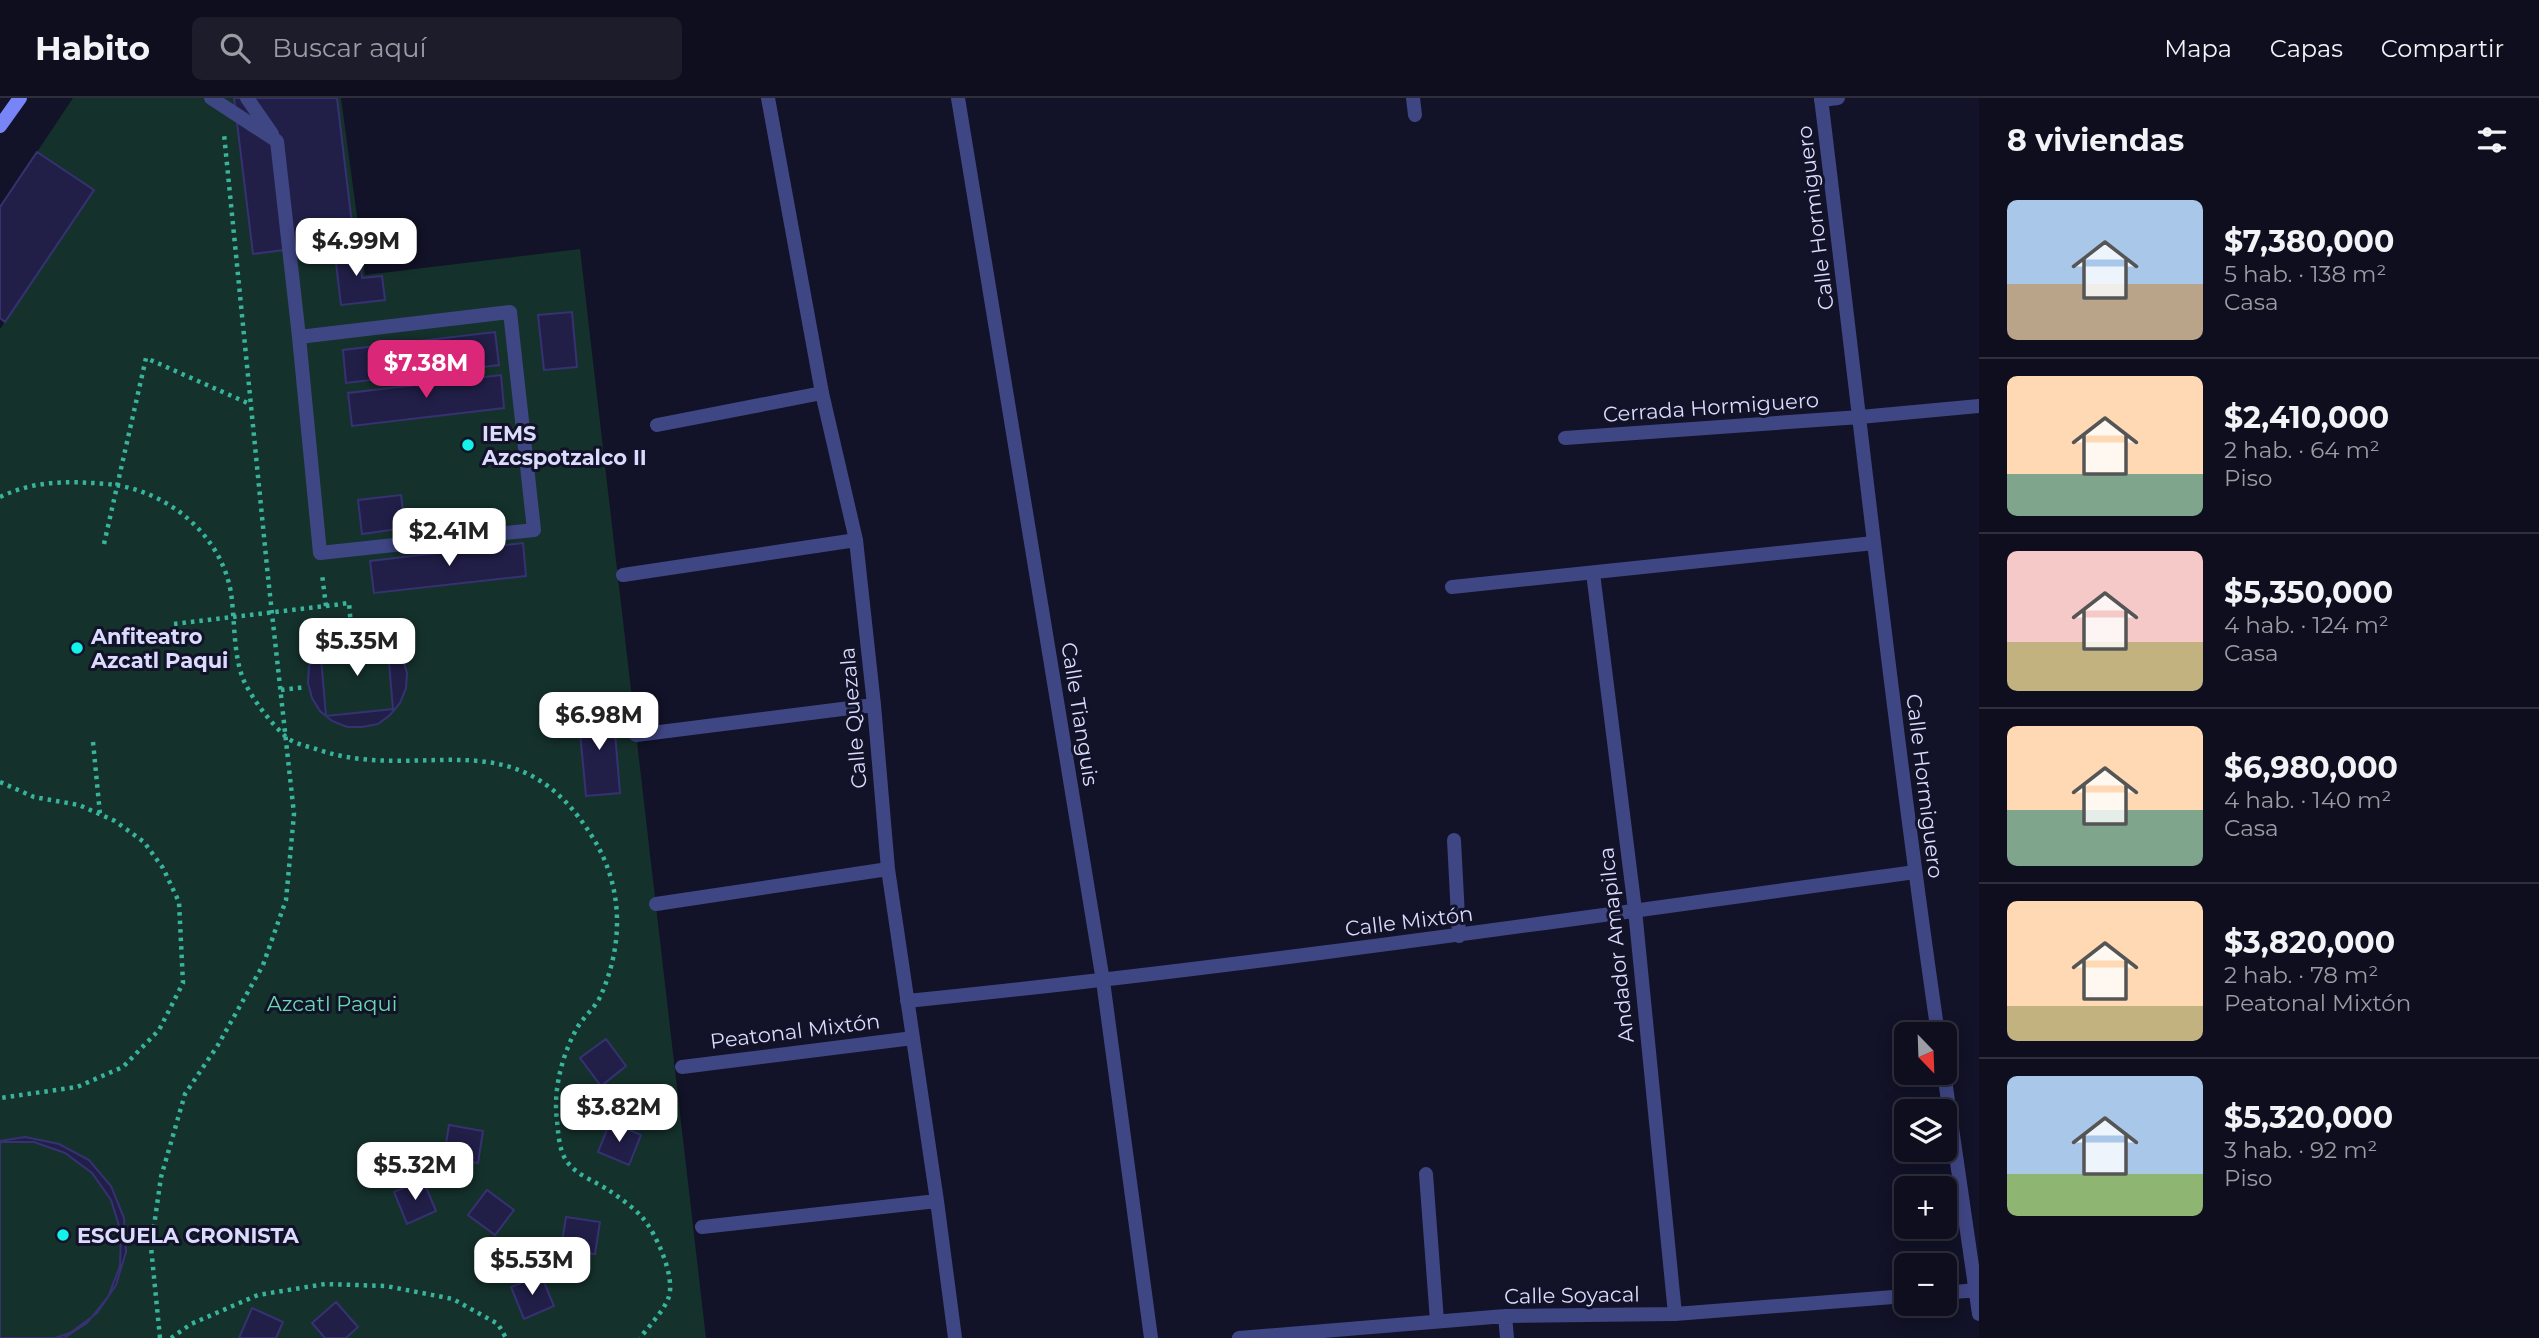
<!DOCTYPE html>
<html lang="es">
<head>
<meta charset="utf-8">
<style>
  body { margin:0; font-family:Montserrat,sans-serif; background:#1c1c2b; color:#f1f3f6; height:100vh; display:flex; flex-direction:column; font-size:26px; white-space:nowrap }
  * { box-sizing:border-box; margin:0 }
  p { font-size:23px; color:#9b9ca4 }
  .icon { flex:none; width:38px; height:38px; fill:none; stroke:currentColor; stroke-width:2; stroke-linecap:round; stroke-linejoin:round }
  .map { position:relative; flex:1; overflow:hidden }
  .details { display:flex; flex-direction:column; background:#0e0e1e; width:560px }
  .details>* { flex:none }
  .needle { width:46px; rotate:157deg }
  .buttons { position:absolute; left:1894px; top:924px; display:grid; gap:14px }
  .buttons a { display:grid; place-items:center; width:63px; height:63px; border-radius:10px; background:#0e0e1e; box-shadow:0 4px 18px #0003,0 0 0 2px #2e2e3c; font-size:35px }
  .price { position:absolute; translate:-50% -60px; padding:0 16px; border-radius:14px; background:#fff; color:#222; font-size:23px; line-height:46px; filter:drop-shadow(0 2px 4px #0008) }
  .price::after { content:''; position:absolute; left:50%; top:42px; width:21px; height:16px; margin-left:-10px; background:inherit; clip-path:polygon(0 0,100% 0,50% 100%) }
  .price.current { background:#db2777; color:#fff }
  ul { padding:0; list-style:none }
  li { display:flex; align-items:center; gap:21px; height:175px; padding:0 28px }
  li+li { border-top:2px solid #2e2e3c }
  li span { display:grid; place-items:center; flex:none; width:196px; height:140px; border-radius:10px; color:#555 }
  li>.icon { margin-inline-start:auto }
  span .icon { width:84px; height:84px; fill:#fffc; stroke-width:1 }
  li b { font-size:30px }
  h2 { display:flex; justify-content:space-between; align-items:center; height:84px; padding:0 28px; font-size:30px }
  header { display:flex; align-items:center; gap:42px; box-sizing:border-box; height:98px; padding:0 35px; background:#0e0e1e; border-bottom:2px solid #2e2e3c }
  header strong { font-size:33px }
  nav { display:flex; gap:38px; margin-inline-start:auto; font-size:24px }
  .search { width:490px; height:63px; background:#1c1c2b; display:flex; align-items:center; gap:18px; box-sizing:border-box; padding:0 24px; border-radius:10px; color:#9b9ca4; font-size:26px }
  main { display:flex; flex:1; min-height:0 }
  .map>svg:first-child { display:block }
  .green { fill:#15312c }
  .building { fill:#211f48; stroke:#363272; stroke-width:2; fill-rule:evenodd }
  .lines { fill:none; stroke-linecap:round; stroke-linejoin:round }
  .path { stroke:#37b49b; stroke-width:4.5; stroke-dasharray:3.5 5; stroke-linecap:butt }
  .service { stroke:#3f4684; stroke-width:14 }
  .minor { stroke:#3f4684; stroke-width:14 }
  .secondary { stroke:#7785f7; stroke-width:14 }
  .poi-dot { fill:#12f2e9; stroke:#121228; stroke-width:2.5 }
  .labels { text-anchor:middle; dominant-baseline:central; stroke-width:6; stroke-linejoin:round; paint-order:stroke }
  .street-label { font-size:21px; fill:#dadbfd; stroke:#121228 }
  .poi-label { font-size:21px; font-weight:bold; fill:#dadbfd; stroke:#121228; text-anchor:start }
  .park-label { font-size:21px; fill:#69daae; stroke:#121228 }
</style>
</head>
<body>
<header>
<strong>Habito</strong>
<div class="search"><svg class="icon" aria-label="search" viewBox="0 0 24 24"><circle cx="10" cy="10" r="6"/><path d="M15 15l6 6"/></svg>Buscar aquí</div>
<nav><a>Mapa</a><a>Capas</a><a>Compartir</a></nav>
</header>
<main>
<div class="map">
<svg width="1979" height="1240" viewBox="0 0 1979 1240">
  <rect width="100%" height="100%" fill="#121228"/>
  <!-- green -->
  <path class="green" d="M73 0H341L365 177 580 151 706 1240H0V231L94 92 37 54Z"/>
  <!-- building -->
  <path class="building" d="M234 0H337L354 143 253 156Z
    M37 54 94 92 5 224 0 220V109Z
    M358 145 362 180 382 178 385 202 341 207 334 148Z
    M572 214 577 269 544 272 538 217Z
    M495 234 499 267 346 285 343 252Z
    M501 277 504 310 352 328 348 295Z
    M401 397 405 430 362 436 358 402Z
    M523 445 526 478 374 495 370 463Z
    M361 531 378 535 392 544 402 558 407 575 406 590 400 605 390 617 378 626 362 629H347L332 623 320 613 312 600 308 585 309 568 316 552 328 540 344 533ZM387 542 393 611 326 618 320 549Z
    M613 610 620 695 586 698 578 613Z
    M606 941 626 968 601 988 580 960Z
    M610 1024 641 1037 629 1067 598 1054Z
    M449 1027 483 1033 478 1065 444 1059Z
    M25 1039 59 1046 89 1062 111 1088 124 1120 126 1154 116 1187 97 1215 70 1235 55 1240H0V1043Z
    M0 1044H34L65 1055 92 1075 111 1102 121 1134 120 1168 108 1199 87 1225 64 1240H0Z
    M423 1082 436 1113 407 1126 394 1094Z
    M487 1092 514 1112 495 1137 468 1117Z
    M566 1119 600 1124 595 1156 561 1151Z
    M541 1177 554 1208 524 1221 511 1189Z
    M336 1204 358 1229 346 1240H325L312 1225Z
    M252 1210 283 1224 276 1240H239Z"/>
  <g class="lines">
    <!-- path -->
    <path class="path" d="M0 399C36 382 68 383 107 386 165 391 221 435 231 495 235 522 233 558 244 583 253 602 270 624 285 638 292 645 306 648 316 651 422 688 516 614 593 740 623 788 624 845 601 897 596 909 584 918 577 930 562 957 553 992 557 1022 558 1033 559 1052 566 1062 575 1077 597 1084 610 1093 620 1100 634 1110 642 1119 656 1135 677 1181 668 1201 662 1215 649 1228 640 1240
      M104 446 146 260 250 306
      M326 508 349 505 351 528
      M174 526 326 508 322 476
      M281 592 306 589
      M93 644 100 716
      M0 684 34 699 79 707 115 723 144 744 163 770 179 804 183 885 159 932 123 969 77 989 0 1000
      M160 1240 151 1149 161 1079 185 996 218 947 263 867 286 802 294 716 268 479 224 36
      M171 1240 191 1226 258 1197 325 1186 386 1188 453 1201 498 1226 506 1240"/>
    <!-- service -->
    <path class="service" d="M211 0 277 43 299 239 320 455 534 432 510 214 299 239
      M247 0 272 36
      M1413 0 1415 17
      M1821 2 1838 0
      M657 327 822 295
      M1426 1076 1437 1223"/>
    <!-- minor -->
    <path class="minor" d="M768 0 822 295 856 442 874 607 888 771 937 1103 955 1240
      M958 0 1103 883 1151 1240
      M1821 0C1859 312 1893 625 1938 936
      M1565 340 1860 319 1979 308
      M1593 475 1635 812 1675 1216
      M623 477 856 442
      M1452 489 1874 445
      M636 637 874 607
      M1454 742 1459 838
      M656 806 888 771
      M907 903C1244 869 1579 820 1915 774
      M682 969 913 940
      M1944 975 1979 1216
      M702 1129 937 1103
      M1944 1195 1976 1192
      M1505 1218 1507 1240
      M1239 1240 1505 1218 1675 1216 1906 1198"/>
    <!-- secondary -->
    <path class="secondary" d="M0 28 20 0"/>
  </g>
  <!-- markers -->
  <g class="poi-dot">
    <circle cx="468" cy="347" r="7"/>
    <circle cx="77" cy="550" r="7"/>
    <circle cx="63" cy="1137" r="7"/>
  </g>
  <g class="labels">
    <!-- street labels -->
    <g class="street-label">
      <text transform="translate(1815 120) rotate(-97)">Calle Hormiguero</text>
      <text transform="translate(1711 309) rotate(-4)">Cerrada Hormiguero</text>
      <text transform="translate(1080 616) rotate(81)">Calle Tianguis</text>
      <text transform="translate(853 620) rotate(-95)">Calle Quezala</text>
      <text transform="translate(1925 688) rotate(83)">Calle Hormiguero</text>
      <text transform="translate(1409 823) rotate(-7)">Calle Mixtón</text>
      <text transform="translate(1616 847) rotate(-96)">Andador Amapilca</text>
      <text transform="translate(795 933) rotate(-7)">Peatonal Mixtón</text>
      <text transform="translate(1572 1197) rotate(-1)">Calle Soyacal</text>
    </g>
    <!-- poi labels -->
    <g class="poi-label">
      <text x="482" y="335">IEMS<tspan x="482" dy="24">Azcspotzalco II</tspan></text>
      <text x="91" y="538">Anfiteatro<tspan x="91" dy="24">Azcatl Paqui</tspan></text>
      <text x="77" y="1137">ESCUELA CRONISTA</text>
    </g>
    <!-- park labels -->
    <g class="park-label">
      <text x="332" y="905">Azcatl Paqui</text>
    </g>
  </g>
</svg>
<div class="buttons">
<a><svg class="needle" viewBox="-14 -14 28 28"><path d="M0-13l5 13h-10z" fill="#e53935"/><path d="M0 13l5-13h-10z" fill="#9b9ca4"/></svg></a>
<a><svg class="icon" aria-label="layers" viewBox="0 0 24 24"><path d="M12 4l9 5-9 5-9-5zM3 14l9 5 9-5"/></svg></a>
<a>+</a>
<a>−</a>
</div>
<b class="price" style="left:356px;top:180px">$4.99M</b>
<b class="price current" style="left:426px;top:302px">$7.38M</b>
<b class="price" style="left:449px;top:470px">$2.41M</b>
<b class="price" style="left:357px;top:580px">$5.35M</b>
<b class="price" style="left:599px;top:654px">$6.98M</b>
<b class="price" style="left:619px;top:1046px">$3.82M</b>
<b class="price" style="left:415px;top:1104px">$5.32M</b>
<b class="price" style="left:532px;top:1199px">$5.53M</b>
</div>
<section class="details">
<h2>8 viviendas<svg class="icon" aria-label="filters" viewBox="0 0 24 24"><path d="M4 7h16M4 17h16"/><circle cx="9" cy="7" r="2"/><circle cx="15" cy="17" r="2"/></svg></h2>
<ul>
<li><span style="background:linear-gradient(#a9c7e8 60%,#b9a48a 0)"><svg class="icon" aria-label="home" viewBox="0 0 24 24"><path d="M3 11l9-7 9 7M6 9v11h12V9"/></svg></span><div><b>$7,380,000</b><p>5 hab. · 138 m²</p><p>Casa</p></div></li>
<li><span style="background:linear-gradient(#ffd9b3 70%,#7fa58c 0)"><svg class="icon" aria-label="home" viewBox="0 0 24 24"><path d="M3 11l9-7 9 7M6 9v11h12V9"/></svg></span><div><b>$2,410,000</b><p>2 hab. · 64 m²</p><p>Piso</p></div></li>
<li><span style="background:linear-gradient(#f6c9c9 65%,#c2b280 0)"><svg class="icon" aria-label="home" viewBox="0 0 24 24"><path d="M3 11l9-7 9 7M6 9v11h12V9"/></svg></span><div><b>$5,350,000</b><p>4 hab. · 124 m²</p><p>Casa</p></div></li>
<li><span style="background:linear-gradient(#ffd9b3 60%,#7fa58c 0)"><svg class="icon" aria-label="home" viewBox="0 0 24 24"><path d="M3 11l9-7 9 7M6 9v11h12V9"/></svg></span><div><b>$6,980,000</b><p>4 hab. · 140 m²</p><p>Casa</p></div></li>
<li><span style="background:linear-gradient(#ffd9b3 75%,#c2b280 0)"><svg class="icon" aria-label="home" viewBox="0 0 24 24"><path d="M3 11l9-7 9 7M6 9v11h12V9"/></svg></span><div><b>$3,820,000</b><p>2 hab. · 78 m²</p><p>Peatonal Mixtón</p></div></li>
<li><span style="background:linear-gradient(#a9c7e8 70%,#8fb573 0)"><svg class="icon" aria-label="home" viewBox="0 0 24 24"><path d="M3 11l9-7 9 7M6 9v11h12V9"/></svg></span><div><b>$5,320,000</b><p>3 hab. · 92 m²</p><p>Piso</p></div></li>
</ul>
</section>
</main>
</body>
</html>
